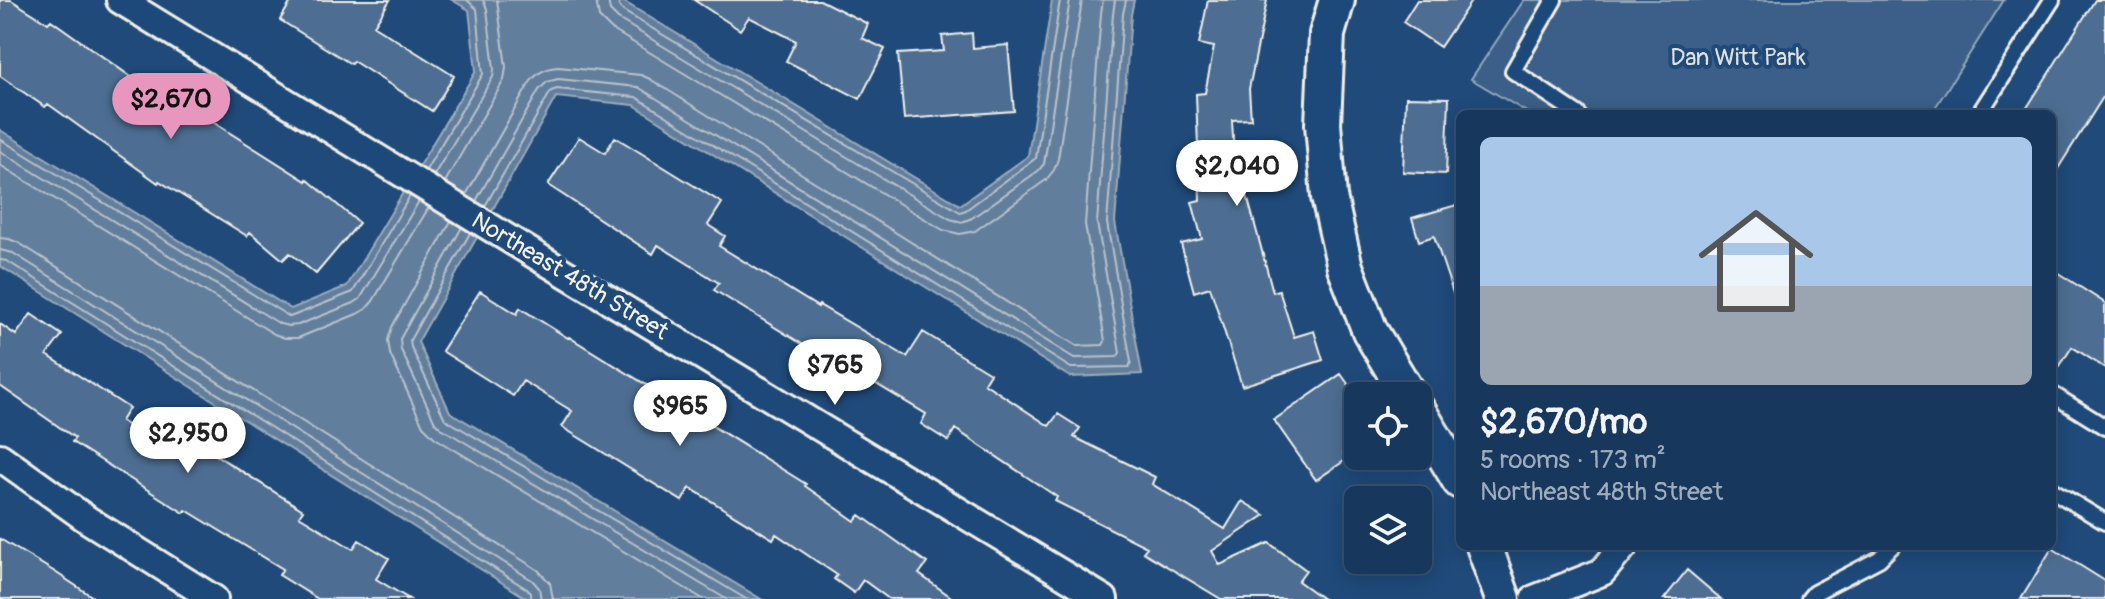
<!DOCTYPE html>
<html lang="en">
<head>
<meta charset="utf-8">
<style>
  body { margin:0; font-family:Pangolin,sans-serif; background:#203f62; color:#f1f3f6; height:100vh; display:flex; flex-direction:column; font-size:30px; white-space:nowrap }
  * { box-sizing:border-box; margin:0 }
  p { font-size:26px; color:#9eacbb }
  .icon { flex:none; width:44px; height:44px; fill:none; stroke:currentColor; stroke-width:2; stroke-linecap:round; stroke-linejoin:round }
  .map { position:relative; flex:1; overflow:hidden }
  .sheet { position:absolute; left:1456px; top:110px; width:600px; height:440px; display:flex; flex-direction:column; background:#17385c; border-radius:12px; box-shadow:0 4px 20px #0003,0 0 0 2px #365272 }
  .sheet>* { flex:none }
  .controls { position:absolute; left:1344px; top:382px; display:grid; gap:16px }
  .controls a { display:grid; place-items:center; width:88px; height:88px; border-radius:12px; background:#17385c; box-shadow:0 4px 20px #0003,0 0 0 2px #365272; font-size:40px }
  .price { position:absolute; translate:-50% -68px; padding:0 18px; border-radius:28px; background:#fff; color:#222; font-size:26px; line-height:52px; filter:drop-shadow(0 2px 4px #0008) }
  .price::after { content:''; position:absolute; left:50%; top:48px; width:24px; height:18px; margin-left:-12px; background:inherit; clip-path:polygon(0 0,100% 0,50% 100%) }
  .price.on { background:#e797bd; color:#111 }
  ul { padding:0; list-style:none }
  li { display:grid; align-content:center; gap:16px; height:424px; padding:0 24px }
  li+li { border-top:2px solid #365272 }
  li span { display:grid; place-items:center; height:248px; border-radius:12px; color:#555 }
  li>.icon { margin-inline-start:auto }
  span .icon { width:144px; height:144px; fill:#fffc; stroke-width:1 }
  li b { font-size:34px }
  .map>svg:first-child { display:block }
  .green { fill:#3a5f88; stroke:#97a8b8; stroke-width:2 }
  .water { fill:#627e9d; stroke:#9cacbb; stroke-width:2 }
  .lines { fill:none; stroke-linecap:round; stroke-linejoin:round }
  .shore { stroke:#bac3ca; stroke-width:2 }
  .building { fill:#4d6e92; stroke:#f4f1e8; stroke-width:2 }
  .service-casing { stroke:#f4f1e8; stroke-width:20 }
  .minor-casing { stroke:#f4f1e8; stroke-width:32 }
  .tertiary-casing { stroke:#f4f1e8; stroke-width:40 }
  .service { stroke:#1f4a7a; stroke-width:14 }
  .minor { stroke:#1f4a7a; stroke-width:26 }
  .tertiary { stroke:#1f4a7a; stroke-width:34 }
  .labels { text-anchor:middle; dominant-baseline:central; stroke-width:8; stroke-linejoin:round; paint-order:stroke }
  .park-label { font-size:24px; fill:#e1e2de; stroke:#1f4a7a }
  .street-label { font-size:24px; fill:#f4f1e8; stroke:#1f4a7a }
</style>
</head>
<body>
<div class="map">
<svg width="2105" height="599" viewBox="0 0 2105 599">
  <rect width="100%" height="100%" fill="#1f4a7a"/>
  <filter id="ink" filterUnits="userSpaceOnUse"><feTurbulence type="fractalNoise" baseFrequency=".0125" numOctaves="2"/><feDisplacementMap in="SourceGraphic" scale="16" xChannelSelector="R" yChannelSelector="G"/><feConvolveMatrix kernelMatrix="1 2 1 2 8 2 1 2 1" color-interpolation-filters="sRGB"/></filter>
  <g filter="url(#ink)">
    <!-- green -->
    <path class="green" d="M1524 0H2004L1931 114H1530L1471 79Z"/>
    <!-- water -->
    <path class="water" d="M452 0H621L960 205 1028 156 1052 0H1134L1131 15 1115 222 1142 374 1070 377 634 105 556 97 418 342 450 412 761 599H528L0 266V130L291 309 347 286 476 71 469 10Z"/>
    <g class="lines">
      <!-- shore -->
      <path class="shore" d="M596 0 599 17 611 29 943 230 960 234 975 231 1046 180 1054 170 1058 159 1082 0
        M608 0 610 11 618 19 950 219 962 222 972 218 1038 171 1044 164 1070 0
        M618 0 619 6 623 11 960 212 966 210 1036 158 1060 0
        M0 139 290 317 353 292 410 196
        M0 151 280 324 289 326 298 325 354 303 360 299 419 201
        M0 165 274 334 285 338H298L357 314 366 309 373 301 429 207
        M426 170 483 74 477 9 467 0
        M434 175 493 77 494 69 487 9 483 0
        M445 182 504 80 506 67 497 0
        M466 195 529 84C536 73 545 68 558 67L641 75 650 79 1077 346 1103 345 1105 341 1085 224 1101 13 1103 0
        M476 201 539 90 547 82 558 79 638 87 1074 358 1117 357 1120 353 1097 223 1113 14 1115 0
        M485 206 551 91 557 89 636 97 1071 368 1129 367 1131 362 1107 223 1123 14 1126 0
        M451 221 392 327 388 340 390 354 423 426 435 438 703 599
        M462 227 400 339 401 350 435 422 441 428 726 599
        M470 233 410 340 411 347 445 419 746 599
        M0 238 9 239 19 243 538 570 550 583 553 599
        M0 250 13 253 532 580 539 588 541 599
        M0 260 7 261 527 589 531 593V599"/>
    </g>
    <!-- building -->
    <path class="building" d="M0 0H11L48 23 51 20 134 79 136 75 171 98 173 95 219 126 306 181 307 179 359 223 316 274 290 253 283 260 250 232 247 236 159 181 158 183 48 104 45 107 0 76Z
      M292 0H390L374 26 454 76 432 111 353 61 351 64 280 20Z
      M694 0H820L868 24 862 38 885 49 860 99 786 61 796 41 749 17 740 30Z
      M1208 0H1267L1249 89 1251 119 1232 120 1236 191 1245 188 1273 292 1279 290 1294 337 1314 331 1323 360 1242 386 1210 287 1194 292 1181 244 1202 239 1192 202 1200 200 1196 94 1205 93 1214 47 1199 44Z
      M1417 0H1472L1440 47 1403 22Z
      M2095 0H2105V94L2052 178V114H2023Z
      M972 33 973 48 1008 45 1014 111 904 119 898 54 944 51 942 36Z
      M1406 97 1449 98 1446 174 1403 172Z
      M579 137 605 153 615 137 722 203 708 225 725 236 719 246 818 307 819 305 907 357 923 332 990 373 984 383 1049 426 1058 414 1080 428 1074 437 1155 477 1152 484 1225 529 1242 501 1265 515 1212 551 1220 565 1269 543 1306 570 1298 581 1323 599H1221L1143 552 1147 547 1055 501 1057 497 955 429 948 441 921 424 926 414 871 381 869 385 714 290 719 283 658 245 653 254 548 185Z
      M1460 204V301L1456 302 1434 236 1419 241 1412 218Z
      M2052 269 2105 303V368L2072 347 2052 378Z
      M480 291 517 314 520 308 568 338 569 337 806 484 805 486 855 521 860 515 927 563 919 574 954 599H889L863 580 854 593 834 579 837 575 776 534 773 539 690 488 682 501 562 427 572 411 523 381 513 396 442 351Z
      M31 314 62 335 47 355 129 408 121 421 173 453 184 435 303 510 299 516 353 549 359 540 389 558 376 579 409 599H318L279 575 283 569 186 510 184 513 72 442 75 438 0 386V324L16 335Z
      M1341 374 1358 398V443L1343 454 1347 459 1316 480 1274 420Z
      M0 539 55 572 96 599H0Z
      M2052 548 2105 581V599H2021Z
      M1687 570 1721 599H1664Z"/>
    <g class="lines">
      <defs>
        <path id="service" d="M1554 0 1513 71 1578 114
          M1979 114 2052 0
          M2052 394 2105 427
          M2052 490 2105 522
          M1809 599 1814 593 1879 559 1892 546"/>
        <path id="minor" d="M120 0 540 258 1104 599
          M0 457 88 520 214 599
          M1534 599 1602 572 1624 546"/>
        <path id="tertiary" d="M1337 0 1327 34 1323 124 1329 197 1345 267 1370 331 1409 396
          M1418 411 1460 481
          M1484 546 1503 599"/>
      </defs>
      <!-- service casing -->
      <use href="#service" class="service-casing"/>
      <!-- minor casing -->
      <use href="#minor" class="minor-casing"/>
      <!-- tertiary casing -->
      <use href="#tertiary" class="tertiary-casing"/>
      <!-- service -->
      <use href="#service" class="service"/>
      <!-- minor -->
      <use href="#minor" class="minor"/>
      <!-- tertiary -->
      <use href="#tertiary" class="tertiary"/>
    </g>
  </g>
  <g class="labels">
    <!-- park labels -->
    <g class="park-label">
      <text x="1738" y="57">Dan Witt Park</text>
    </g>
    <!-- street labels -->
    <g class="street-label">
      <text transform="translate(570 276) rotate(31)">Northeast 48th Street</text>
    </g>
  </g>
</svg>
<div class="controls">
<a><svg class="icon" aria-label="locate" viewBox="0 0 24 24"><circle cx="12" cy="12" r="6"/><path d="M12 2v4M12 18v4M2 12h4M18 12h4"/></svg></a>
<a><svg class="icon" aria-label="layers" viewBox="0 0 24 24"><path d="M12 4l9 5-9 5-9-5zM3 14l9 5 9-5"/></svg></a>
</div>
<b class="price on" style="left:171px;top:141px">$2,670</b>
<b class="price" style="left:1237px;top:208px">$2,040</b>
<b class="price" style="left:835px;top:407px">$765</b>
<b class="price" style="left:680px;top:448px">$965</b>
<b class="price" style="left:188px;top:475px">$2,950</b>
<section class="sheet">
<ul>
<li><span style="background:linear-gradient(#a9c7e8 60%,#9aa5b1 0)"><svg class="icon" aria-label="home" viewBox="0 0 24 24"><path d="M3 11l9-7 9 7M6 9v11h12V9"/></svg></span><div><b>$2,670/mo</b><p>5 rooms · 173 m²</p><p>Northeast 48th Street</p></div></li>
</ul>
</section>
</div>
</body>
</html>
